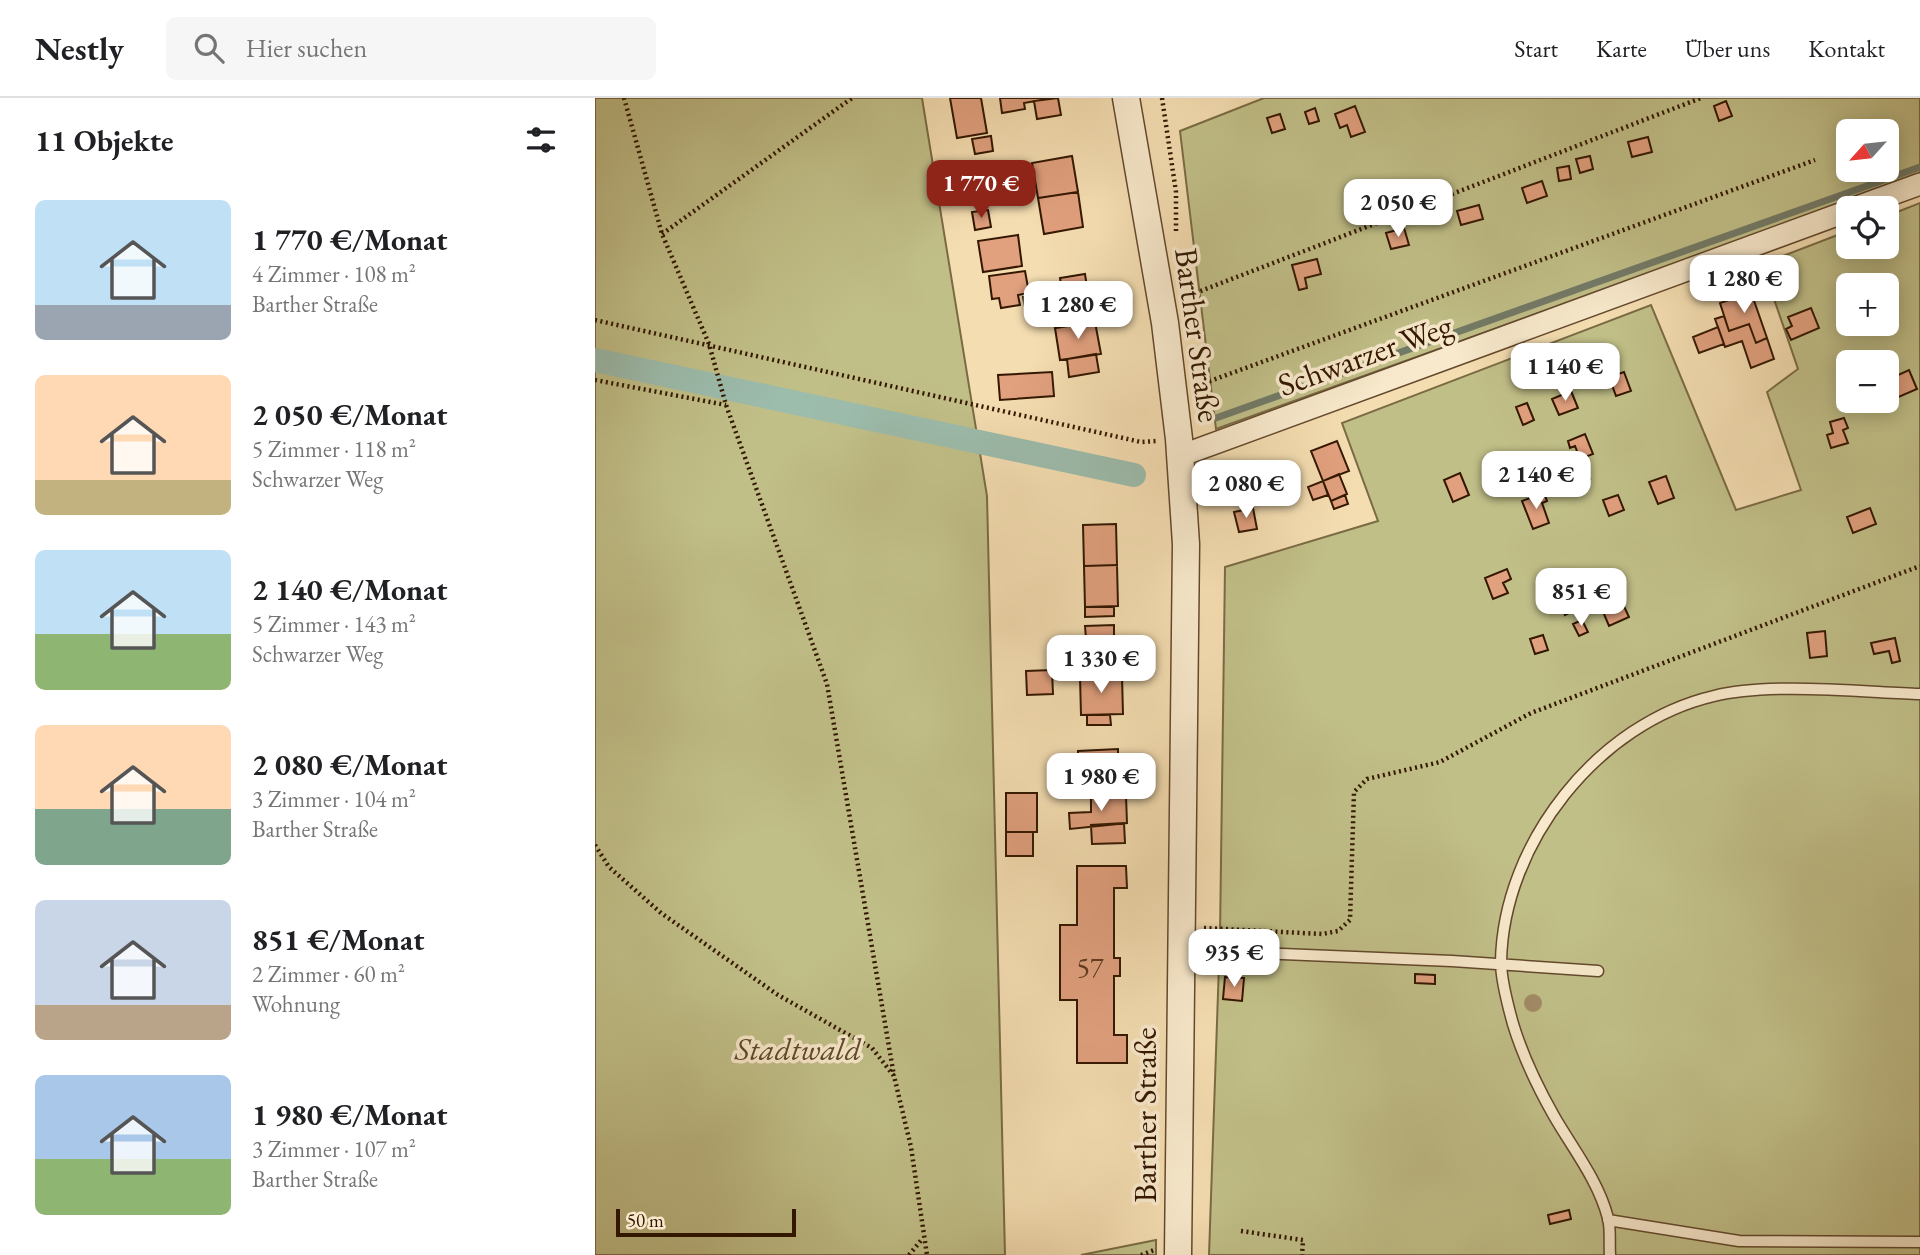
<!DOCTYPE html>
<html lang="de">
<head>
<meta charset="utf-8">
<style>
  body { margin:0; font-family:"EB Garamond",serif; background:#f6f6f6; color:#202124; height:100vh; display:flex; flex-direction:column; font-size:26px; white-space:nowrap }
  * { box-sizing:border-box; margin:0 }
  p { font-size:23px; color:#757577 }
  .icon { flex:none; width:38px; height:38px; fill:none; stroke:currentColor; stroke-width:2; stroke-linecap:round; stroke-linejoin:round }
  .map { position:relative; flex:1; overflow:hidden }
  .sheet { display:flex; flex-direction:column; background:#fff; width:595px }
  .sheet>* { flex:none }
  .needle { width:46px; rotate:243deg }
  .tools { position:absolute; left:1241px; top:21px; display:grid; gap:14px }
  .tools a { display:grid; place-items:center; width:63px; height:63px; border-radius:10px; background:#fff; box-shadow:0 4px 18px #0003; font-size:35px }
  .scale { position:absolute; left:21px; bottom:18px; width:180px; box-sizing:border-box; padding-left:7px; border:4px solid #331700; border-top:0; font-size:19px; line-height:24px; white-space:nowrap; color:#331700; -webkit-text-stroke:5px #f8e9cc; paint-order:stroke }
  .price { position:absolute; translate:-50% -60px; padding:0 16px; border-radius:14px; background:#fff; color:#222; font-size:23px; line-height:46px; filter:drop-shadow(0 2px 4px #0008) }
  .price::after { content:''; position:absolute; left:50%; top:42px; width:21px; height:16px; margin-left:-10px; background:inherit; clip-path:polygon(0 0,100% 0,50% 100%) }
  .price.active { background:#8f2418; color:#fff }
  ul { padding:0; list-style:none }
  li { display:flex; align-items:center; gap:21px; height:175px; padding:0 35px }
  li span { display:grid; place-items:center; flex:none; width:196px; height:140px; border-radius:10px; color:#555 }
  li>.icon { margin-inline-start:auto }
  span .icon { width:84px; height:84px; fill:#fffc; stroke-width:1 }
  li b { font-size:30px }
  h2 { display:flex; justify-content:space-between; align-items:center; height:84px; padding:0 35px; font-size:30px }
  header { display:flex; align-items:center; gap:42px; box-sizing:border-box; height:98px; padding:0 35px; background:#fff; border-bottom:2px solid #e0e0e0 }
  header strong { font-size:33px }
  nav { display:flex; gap:38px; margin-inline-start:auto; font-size:24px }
  .search { width:490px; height:63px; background:#f6f6f6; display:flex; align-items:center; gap:18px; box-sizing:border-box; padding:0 24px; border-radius:10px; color:#757577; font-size:26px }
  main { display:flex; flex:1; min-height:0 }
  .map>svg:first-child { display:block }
  .green { fill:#c1bf88; stroke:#7a6b44; stroke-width:2; fill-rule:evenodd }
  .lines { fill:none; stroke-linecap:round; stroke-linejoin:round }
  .stream { stroke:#727a67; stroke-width:7 }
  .canal { stroke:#9cbcac; stroke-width:24 }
  .building { fill:#e1a07e; stroke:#331700; stroke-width:2 }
  .service-casing { stroke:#63482c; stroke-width:13 }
  .minor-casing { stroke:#63482c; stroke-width:24 }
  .tertiary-casing { stroke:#63482c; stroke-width:29 }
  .path { stroke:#331700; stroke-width:4.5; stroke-dasharray:2 3.5; stroke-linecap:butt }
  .service { stroke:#f8e9cc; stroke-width:10 }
  .minor { stroke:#f8e9cc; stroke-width:21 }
  .tertiary { stroke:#f8e9cc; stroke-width:26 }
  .tree { fill:#a28c66 }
  .labels { text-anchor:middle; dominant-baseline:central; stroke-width:7; stroke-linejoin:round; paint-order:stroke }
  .number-label { font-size:28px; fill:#5e3920 }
  .street-label { font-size:32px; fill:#331700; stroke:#f8e9cc }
  .park-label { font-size:32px; font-style:italic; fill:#5e4929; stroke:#f8e9cc }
</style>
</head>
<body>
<header>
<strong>Nestly</strong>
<div class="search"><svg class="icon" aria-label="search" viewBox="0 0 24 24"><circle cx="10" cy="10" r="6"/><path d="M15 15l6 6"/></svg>Hier suchen</div>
<nav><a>Start</a><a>Karte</a><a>Über uns</a><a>Kontakt</a></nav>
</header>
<main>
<section class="sheet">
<h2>11 Objekte<svg class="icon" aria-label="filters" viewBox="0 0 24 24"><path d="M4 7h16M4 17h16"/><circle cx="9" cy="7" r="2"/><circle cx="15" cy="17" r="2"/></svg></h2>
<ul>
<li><span style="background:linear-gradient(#bfe0f5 75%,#9aa5b1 0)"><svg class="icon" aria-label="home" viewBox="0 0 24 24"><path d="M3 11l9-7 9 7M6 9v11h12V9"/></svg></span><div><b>1 770 €/Monat</b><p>4 Zimmer · 108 m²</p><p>Barther Straße</p></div></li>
<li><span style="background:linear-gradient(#ffd9b3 75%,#c2b280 0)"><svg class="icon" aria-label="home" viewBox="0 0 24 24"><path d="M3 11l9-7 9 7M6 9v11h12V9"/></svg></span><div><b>2 050 €/Monat</b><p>5 Zimmer · 118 m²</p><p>Schwarzer Weg</p></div></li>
<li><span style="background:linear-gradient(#bfe0f5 60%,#8fb573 0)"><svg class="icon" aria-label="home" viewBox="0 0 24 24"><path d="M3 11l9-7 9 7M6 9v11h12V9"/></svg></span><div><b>2 140 €/Monat</b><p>5 Zimmer · 143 m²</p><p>Schwarzer Weg</p></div></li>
<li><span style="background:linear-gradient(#ffd9b3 60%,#7fa58c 0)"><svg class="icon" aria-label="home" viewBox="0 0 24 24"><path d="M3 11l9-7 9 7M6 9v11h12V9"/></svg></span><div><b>2 080 €/Monat</b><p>3 Zimmer · 104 m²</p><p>Barther Straße</p></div></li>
<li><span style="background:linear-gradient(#c9d6e8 75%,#b9a48a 0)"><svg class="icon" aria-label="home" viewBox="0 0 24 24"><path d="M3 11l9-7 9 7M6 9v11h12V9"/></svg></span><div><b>851 €/Monat</b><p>2 Zimmer · 60 m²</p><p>Wohnung</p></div></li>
<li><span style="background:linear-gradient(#a9c7e8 60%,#8fb573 0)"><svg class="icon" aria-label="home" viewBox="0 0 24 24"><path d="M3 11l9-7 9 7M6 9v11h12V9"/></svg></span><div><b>1 980 €/Monat</b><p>3 Zimmer · 107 m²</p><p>Barther Straße</p></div></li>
</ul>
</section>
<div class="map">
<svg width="1325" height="1157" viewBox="0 0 1325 1157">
  <rect width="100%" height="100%" fill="#f4ddb1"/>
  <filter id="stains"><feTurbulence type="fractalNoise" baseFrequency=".00286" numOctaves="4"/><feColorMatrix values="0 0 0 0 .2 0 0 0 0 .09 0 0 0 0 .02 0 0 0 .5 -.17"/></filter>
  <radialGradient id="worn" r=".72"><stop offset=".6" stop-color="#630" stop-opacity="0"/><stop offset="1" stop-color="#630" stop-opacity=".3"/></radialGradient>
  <!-- green -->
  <path class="green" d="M0 0H327L392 398 410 1157H0Z
    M669 0H1325V86L1211 119 621 331 585 33ZM1253 33H1292V72H1253Z
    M1325 105V1157H614L625 837 630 469 783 423 747 325 1056 207 1141 412 1206 392 1172 294 1203 271 1167 166 1253 133V149H1292V118ZM1253 187H1292V226H1253ZM1253 264H1292V303H1253Z
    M561 1142V1157H486Z"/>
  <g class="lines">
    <!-- stream -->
    <path class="stream" d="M621 320 1325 69"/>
    <!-- canal -->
    <path class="canal" d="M0 262 539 377"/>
  </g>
  <!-- building -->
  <path class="building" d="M355 0H386L392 35 362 40Z
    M405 0H457L429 5 430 11 407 15Z
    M463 0 466 17 442 21 439 3Z
    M1131 3 1137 18 1124 23 1119 8Z
    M760 8 770 34 756 39 752 27 745 30 740 16Z
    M720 10 724 23 714 26 710 14Z
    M685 16 690 31 677 35 672 20Z
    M396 38 398 53 380 56 377 41Z
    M1053 39 1057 54 1037 59 1033 44Z
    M477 58 483 94 443 100 437 65Z
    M995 58 998 71 985 75 981 61Z
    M974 68 976 81 964 83 962 70Z
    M947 83 952 98 932 105 927 90Z
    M483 94 488 129 449 136 443 100Z
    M884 107 888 121 866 127 862 113Z
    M393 112 396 129 380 132 377 114Z
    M809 130 814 147 796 151 791 135Z
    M423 137 427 168 388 174 383 143Z
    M722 161 726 176 710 180 712 190 704 192 697 167Z
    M1166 170 1174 193 1162 197 1154 174Z
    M430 173 434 195 423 197 425 207 406 210 404 200 397 201 394 178Z
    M490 176 492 189 467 193 465 180Z
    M495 189 500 224 460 230 458 210 431 214 428 199Z
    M1156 194 1172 240 1161 245 1154 226 1134 233 1125 205Z
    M1216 210 1224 230 1196 242 1191 231 1197 228 1193 219Z
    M1129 218 1134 233 1154 226 1161 245 1172 240 1179 261 1156 270 1147 243 1130 249 1120 221Z
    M500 224 506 256 465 262 460 230Z
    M1123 229 1129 246 1104 255 1098 239Z
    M501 256 504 274 474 279 472 261Z
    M1314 272 1322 291 1299 301 1292 282Z
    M457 274 459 298 405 302 403 277Z
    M1029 274 1036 293 1021 298 1014 279Z
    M976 293 983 310 964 317 957 301Z
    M932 305 939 322 928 327 921 309Z
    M1249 320 1253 330 1248 332 1253 345 1236 350 1232 337 1238 335 1235 324Z
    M990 336 998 356 985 361 980 348 975 350 973 343Z
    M742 343 754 373 728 383 716 353Z
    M988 365 995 381 986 385 980 368Z
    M865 375 874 397 858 404 849 382Z
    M744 376 752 396 736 403 728 383Z
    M1071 378 1079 400 1063 406 1054 384Z
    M728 383 733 397 718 402 713 389Z
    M949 395 952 403 947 405 954 425 938 431 927 403Z
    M750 397 753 406 739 411 736 403Z
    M1023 397 1029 412 1014 418 1008 402Z
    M658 410 662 431 644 434 639 414Z
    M1275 410 1281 426 1258 435 1252 419Z
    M521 426 522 467 489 468 488 427Z
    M522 467 523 508 490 509 489 468Z
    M912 471 916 481 908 485 913 495 898 501 890 480Z
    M977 492 985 509 970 517 962 499Z
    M1018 503 1020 507 1027 504 1034 519 1014 528 1006 509Z
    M490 509H519V518L490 519Z
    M987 522 993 534 984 538 978 526Z
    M519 527V540L491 541 490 528Z
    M1230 533 1232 558 1215 560 1212 535Z
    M948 537 953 552 940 556 935 541Z
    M526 540 527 578 485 579 484 541Z
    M1300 540 1305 563 1297 565 1294 553 1279 556 1276 545Z
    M457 572 458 596 432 597 431 573Z
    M527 578 528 616 486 617 485 579Z
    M492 617H515L516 627H492Z
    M523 651V672H530L531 698 496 700 495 682 484 683 483 653Z
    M411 695H442V734H411Z
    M531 698 532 725 475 731 474 715 496 714V700Z
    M529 725 530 745 497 746 496 727Z
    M411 734H438V758H411Z
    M482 768H531L532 790H519V860H525V878H519V937H532V965H482V902H465V827H482Z
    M820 876 840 877V886L820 885Z
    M630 879 649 880 647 903 628 901Z
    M974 1112 976 1121 955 1126 953 1117Z"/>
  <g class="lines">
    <defs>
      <path id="service" d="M588 852 857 863 1003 873
        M1013 1122 1144 1143 1325 1144
        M1015 1157C1014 1145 1016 1131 1013 1120 1003 1082 978 1051 959 1018 942 988 928 959 918 926 913 908 906 883 906 864 908 745 1003 625 1119 598 1174 584 1267 594 1325 596"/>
      <path id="minor" d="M1259 110 1325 86
        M585 358 1253 113"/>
      <path id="tertiary" d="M531 0 570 225 584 341 591 446 583 1157"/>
    </defs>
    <!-- service casing -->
    <use href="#service" class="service-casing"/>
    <!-- minor casing -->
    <use href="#minor" class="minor-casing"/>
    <!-- tertiary casing -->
    <use href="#tertiary" class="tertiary-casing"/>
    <!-- path -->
    <path class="path" d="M29 0 67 136 114 246 131 307 232 586 299 978
      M567 0 581 94V133
      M67 136 257 0
      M590 199 1106 0
      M0 222 546 344 562 343
      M0 282 131 307
      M604 287 1220 62
      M0 747 14 769 66 815 183 897 277 950 299 978 316 1049 332 1157
      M609 830 727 836 743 833 755 822 759 694 772 681 845 664 936 615 1325 468
      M646 1133 708 1142 707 1157
      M314 1157 328 1140
      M546 1157 559 1152"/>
    <!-- service -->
    <use href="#service" class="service"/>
    <!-- minor -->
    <use href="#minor" class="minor"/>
    <!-- tertiary -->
    <use href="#tertiary" class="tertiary"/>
  </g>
  <!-- trees -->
  <circle class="tree" cx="938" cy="905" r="9"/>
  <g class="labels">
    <!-- number labels -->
    <g class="number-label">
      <text x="495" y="869">57</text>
    </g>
    <!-- street labels -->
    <g class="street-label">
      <text transform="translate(603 237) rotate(82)">Barther Straße</text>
      <text transform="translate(770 257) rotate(-20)">Schwarzer Weg</text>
      <text transform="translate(550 1017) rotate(-90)">Barther Straße</text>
    </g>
    <!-- park labels -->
    <g class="park-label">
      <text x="203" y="951">Stadtwald</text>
    </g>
  </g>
  <rect width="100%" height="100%" filter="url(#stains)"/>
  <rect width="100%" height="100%" fill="url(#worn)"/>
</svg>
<div class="tools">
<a><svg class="needle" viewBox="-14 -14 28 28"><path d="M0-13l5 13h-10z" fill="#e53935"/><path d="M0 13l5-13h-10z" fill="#757577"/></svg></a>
<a><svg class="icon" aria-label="locate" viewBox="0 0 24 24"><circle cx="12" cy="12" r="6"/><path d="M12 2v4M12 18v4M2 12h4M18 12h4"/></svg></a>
<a>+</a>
<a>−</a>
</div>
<div class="scale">50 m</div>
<b class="price active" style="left:386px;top:122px">1 770 €</b>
<b class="price" style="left:803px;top:141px">2 050 €</b>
<b class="price" style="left:1149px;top:217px">1 280 €</b>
<b class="price" style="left:483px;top:243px">1 280 €</b>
<b class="price" style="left:970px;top:305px">1 140 €</b>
<b class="price" style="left:941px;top:413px">2 140 €</b>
<b class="price" style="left:651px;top:422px">2 080 €</b>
<b class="price" style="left:986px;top:530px">851 €</b>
<b class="price" style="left:506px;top:597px">1 330 €</b>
<b class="price" style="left:506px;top:715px">1 980 €</b>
<b class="price" style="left:639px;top:891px">935 €</b>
</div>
</main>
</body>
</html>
